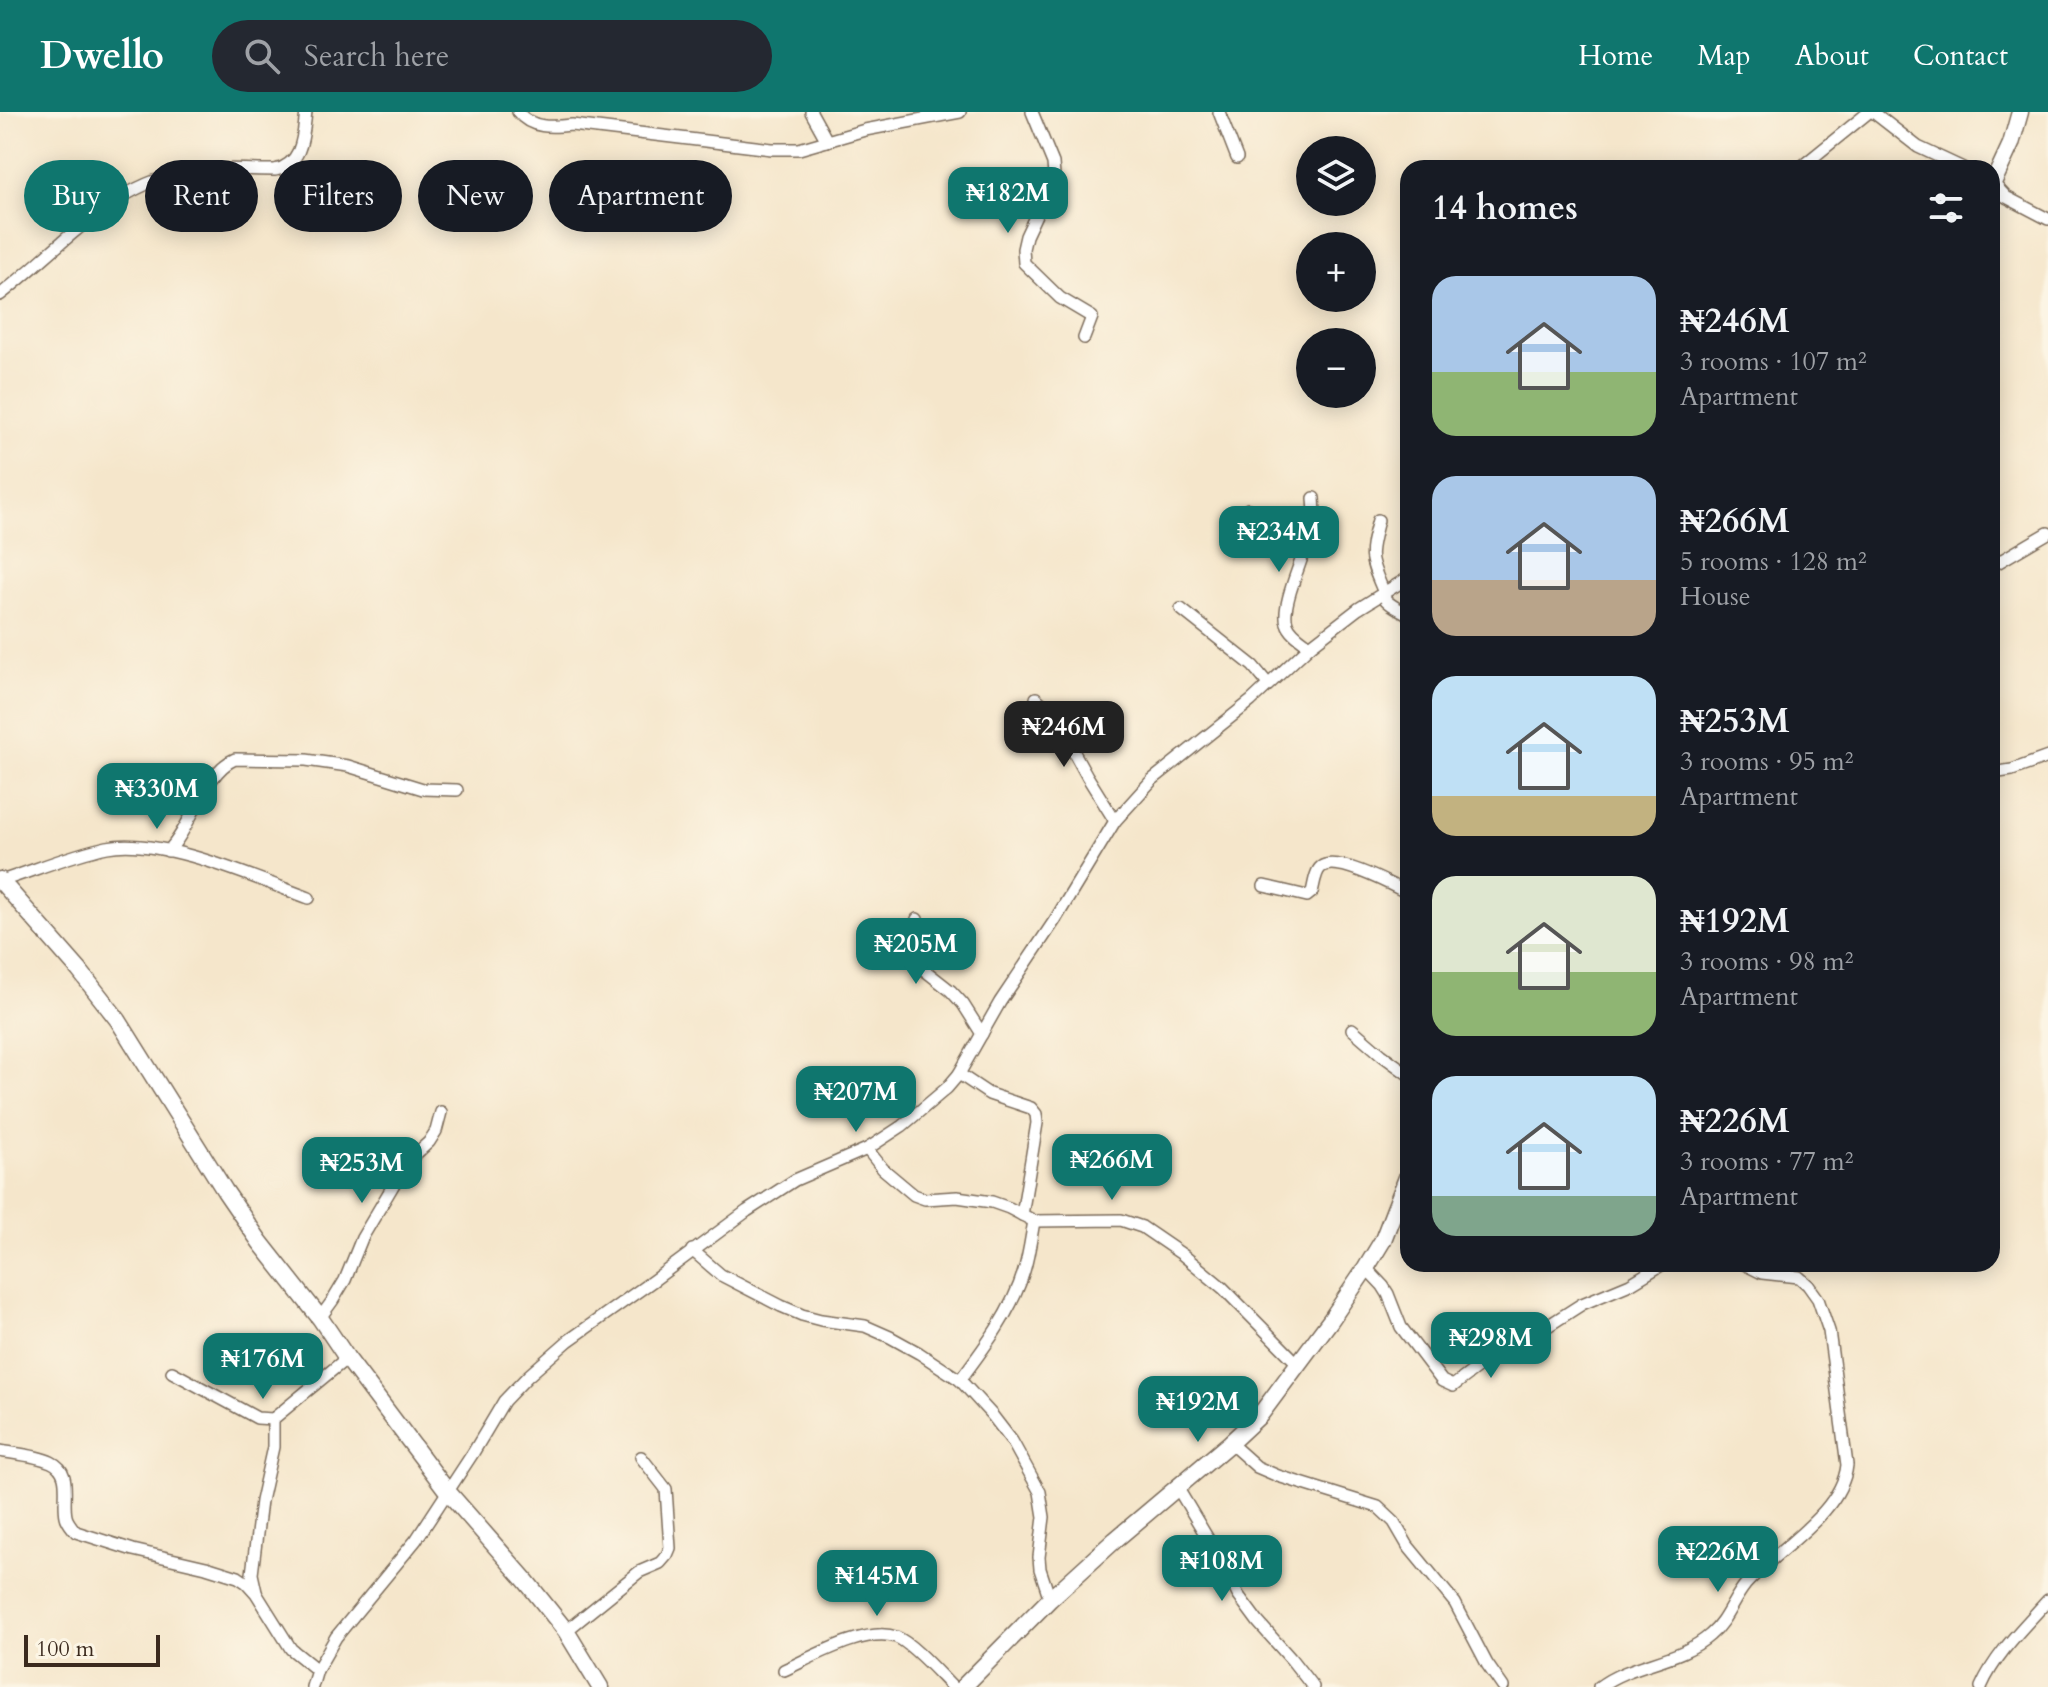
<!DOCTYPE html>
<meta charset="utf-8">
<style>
:root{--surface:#171b24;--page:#242831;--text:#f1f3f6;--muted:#9ea1a6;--accent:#0f766e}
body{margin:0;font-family:Cardo,serif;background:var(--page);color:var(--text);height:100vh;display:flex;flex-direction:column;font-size:30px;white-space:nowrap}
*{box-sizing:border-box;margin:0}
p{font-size:26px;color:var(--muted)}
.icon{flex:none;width:44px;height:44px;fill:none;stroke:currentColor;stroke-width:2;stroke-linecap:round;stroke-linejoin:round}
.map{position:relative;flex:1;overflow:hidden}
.sheet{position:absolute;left:1400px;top:48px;width:600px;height:1112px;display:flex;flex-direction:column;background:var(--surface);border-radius:24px;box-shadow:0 4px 20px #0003}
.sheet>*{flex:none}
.banner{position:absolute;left:24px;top:48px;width:760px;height:72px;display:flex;gap:16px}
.controls{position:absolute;left:1296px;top:24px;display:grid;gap:16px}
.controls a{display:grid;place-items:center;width:80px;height:80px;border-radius:50%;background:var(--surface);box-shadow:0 4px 20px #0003;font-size:40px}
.scale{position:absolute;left:24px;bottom:20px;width:136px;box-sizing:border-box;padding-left:8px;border:4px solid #3b2a1e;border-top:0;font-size:22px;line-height:28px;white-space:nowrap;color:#3b2a1e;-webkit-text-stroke:6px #fcf5e5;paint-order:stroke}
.price{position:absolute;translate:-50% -68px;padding:0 18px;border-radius:16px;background:var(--accent);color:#fff;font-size:26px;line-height:52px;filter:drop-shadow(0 2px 4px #0008)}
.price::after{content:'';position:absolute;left:50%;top:48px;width:24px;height:18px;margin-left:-12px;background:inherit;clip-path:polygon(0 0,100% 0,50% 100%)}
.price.on{background:#222;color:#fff}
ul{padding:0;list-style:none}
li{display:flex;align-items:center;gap:24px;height:200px;padding:0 32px}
li span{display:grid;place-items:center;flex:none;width:224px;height:160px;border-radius:24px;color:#555}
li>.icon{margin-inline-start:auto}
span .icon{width:96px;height:96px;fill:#fffc;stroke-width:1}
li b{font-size:34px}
h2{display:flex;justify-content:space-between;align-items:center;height:96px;padding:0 32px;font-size:34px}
.tag{padding:0 28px;border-radius:36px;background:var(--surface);box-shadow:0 4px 20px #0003;font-size:28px;line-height:72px}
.tag.on{background:var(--accent);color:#fff}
header{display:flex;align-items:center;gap:48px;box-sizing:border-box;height:112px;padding:0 40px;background:var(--accent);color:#fff}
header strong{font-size:38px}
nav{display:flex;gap:44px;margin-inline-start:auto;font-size:28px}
.search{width:560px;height:72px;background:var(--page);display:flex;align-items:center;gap:20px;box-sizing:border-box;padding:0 28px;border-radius:44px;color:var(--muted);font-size:30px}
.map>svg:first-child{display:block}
</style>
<header>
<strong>Dwello</strong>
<div class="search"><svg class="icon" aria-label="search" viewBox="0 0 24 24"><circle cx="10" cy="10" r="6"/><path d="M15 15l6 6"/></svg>Search here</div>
<nav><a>Home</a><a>Map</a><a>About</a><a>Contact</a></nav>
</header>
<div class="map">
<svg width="2048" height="1575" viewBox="0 0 2048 1575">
<rect width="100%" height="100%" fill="#fcf5e5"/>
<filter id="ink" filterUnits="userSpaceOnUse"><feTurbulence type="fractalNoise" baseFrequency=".0125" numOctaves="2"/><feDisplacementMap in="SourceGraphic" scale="16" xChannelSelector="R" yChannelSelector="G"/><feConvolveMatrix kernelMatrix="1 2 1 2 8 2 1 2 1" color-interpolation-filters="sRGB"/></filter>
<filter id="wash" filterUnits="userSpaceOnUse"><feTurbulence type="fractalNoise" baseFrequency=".006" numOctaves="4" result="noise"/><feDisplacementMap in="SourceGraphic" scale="32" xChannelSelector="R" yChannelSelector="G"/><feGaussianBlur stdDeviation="1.8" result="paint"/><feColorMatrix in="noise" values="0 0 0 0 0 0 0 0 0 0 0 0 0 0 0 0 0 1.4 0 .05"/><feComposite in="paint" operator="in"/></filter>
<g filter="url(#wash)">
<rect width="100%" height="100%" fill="#f5e6cb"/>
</g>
<g filter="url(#ink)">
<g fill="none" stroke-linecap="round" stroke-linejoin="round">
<defs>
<g id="street">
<path d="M 518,0 C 531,17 552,15 572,13 L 772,37 L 799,37 L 865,18 L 960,0"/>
<path d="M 811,0 L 827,29"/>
<path d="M 1032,0 L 1053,51 L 1054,64 L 1026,124 L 1023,137 L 1024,151 L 1060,186 L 1092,205 L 1084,226"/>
<path d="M 1219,0 L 1237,46"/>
<path d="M 1873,0 L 1918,35 L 1963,56"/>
<path d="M 1800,56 L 1869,0"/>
<path d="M 1992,70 L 2006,85 L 2048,107"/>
<path d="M 0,183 C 57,139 109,75 182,61 C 212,55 244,58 275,58 C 303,52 303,24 306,0"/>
<path d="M 1248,397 C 1248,398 1250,409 1250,410 C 1258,427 1291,418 1304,430 L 1305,436 C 1300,454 1281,495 1287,511 C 1290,521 1302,528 1310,534"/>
<path d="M 1378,408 C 1369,443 1368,444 1382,476 C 1384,480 1383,484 1386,488 C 1391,494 1401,498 1408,502"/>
<path d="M 1304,430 L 1315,401 L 1314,386"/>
<path d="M 1992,454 L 2048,421"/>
<path d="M 1181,497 L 1253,554 L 1268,572"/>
<path d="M 1036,586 L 1053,602 L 1087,664 L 1115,709"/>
<path d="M 1992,661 L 2012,658 L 2048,645"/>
<path d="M 168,739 C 192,715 204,660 235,647 L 306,648 L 348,654 L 423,677 L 457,678"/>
<path d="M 1,769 C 35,758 73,742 107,735 C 161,724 257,767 309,786"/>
<path d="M 1264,774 L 1307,784 L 1312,780 C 1314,773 1315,760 1321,755 C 1337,743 1392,773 1408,781"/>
<path d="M 917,807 L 911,831 L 923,857 L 951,879 L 963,892 L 982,922"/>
<path d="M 1352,917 L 1382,943 L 1408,962"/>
<path d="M 959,962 L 989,982 L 1031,996 L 1036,1002 L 1037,1011 L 1022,1103"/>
<path d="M 867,1037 L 883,1057 L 914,1083 L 925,1087 L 957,1085 L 992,1090 L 1009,1096 L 1034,1109 L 1121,1108 L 1142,1115 L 1183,1143 L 1223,1176 L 1299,1253"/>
<path d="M 692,1138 L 721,1163 L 781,1194 L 802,1203 L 821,1208 L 865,1214 L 890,1225 L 919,1241 L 960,1268 L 992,1303 L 1012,1329 L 1040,1380 L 1044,1405 L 1039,1445 L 1040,1457 L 1050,1487"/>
<path d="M 1366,1156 L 1383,1174 L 1388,1182 L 1401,1215 L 1442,1269 L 1453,1274 L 1511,1230 L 1543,1217 L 1582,1192 L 1630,1172 L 1663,1152"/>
<path d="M 320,1206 L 333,1188 L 345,1168 L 362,1126 L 407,1050 L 429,1030 L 436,1019 L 441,1000"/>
<path d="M 172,1260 L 257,1306 L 273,1307 L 347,1246"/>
<path d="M 960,1268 C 985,1235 1012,1199 1024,1159 C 1029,1143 1031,1126 1034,1109"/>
<path d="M 1230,1331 L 1257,1355 L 1278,1364 L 1378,1395 L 1394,1410 L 1408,1434 L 1455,1491 L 1487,1552 L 1503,1575"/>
<path d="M 0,1339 C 16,1342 36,1343 51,1350 C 73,1360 62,1385 66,1404 C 67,1410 72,1415 76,1420 L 133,1438 L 206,1455 L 238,1465 L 247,1471 L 256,1481 L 291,1537 L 317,1558"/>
<path d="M 1177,1375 L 1223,1452 L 1238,1483 L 1258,1510 L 1291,1547 L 1313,1575"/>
<path d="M 256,1480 L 252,1462 L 261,1389 L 273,1335 L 273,1307"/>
<path d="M 566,1519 L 639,1460 L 660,1451 L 667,1443 L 670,1436 L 666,1377 L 641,1345"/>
<path d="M 784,1558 C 811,1546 866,1514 896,1525 C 912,1531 939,1562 952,1575"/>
<path d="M 312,1575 L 317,1558 L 336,1525 L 416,1428 L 473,1341 L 504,1289 L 528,1264 L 568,1229 L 654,1168 L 747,1099 L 795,1068 L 867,1037 L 902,1014 L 947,976 L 959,962 L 1000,890 L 1055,808 L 1115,709 L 1152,668 L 1251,589 L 1310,534 L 1358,497 L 1408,466"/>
<path d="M 1599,1575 C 1632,1550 1678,1551 1710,1523 C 1726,1510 1732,1489 1745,1473 C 1775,1438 1842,1402 1847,1353 L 1829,1219 L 1818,1187 L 1808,1173 L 1799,1165 L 1762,1161 L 1744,1152"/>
<path d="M 1981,1575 C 1996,1541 2024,1515 2048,1488"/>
</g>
<g id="secondary">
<path d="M 1992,73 L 2011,32 L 2020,0"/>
<path d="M 0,768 L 79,858 L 118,908 L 225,1079 L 260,1130 L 320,1206 L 347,1246 L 448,1380 L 526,1469 L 566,1519 L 600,1575"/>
<path d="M 963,1575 L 1050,1487 L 1115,1428 L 1230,1331 L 1260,1303 L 1330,1209 L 1366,1156 L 1383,1128 L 1408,1063"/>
</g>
</defs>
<use href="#street" stroke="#7c6c5b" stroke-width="14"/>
<use href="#secondary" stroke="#7c6c5b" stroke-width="19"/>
<use href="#street" stroke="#fff" stroke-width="11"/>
<use href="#secondary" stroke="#fff" stroke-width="16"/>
</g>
</g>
</svg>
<div class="controls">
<a><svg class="icon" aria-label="layers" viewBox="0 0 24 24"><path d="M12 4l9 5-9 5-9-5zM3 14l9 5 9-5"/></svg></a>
<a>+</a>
<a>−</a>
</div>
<div class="scale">100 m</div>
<b class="price" style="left:1008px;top:123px">₦182M</b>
<b class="price" style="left:1279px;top:462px">₦234M</b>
<b class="price on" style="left:1064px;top:657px">₦246M</b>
<b class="price" style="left:157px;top:719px">₦330M</b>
<b class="price" style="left:916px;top:874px">₦205M</b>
<b class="price" style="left:856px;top:1022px">₦207M</b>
<b class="price" style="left:1112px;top:1090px">₦266M</b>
<b class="price" style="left:362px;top:1093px">₦253M</b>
<b class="price" style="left:1491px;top:1268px">₦298M</b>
<b class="price" style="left:263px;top:1289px">₦176M</b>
<b class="price" style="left:1198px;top:1332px">₦192M</b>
<b class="price" style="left:1718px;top:1482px">₦226M</b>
<b class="price" style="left:1222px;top:1491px">₦108M</b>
<b class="price" style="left:877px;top:1506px">₦145M</b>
<div class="banner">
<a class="tag on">Buy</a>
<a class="tag">Rent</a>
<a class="tag">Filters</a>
<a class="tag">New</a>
<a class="tag">Apartment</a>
</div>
<section class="sheet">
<h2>14 homes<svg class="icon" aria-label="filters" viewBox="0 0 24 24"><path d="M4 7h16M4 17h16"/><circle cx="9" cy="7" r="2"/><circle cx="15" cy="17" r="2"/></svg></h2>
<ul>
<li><span style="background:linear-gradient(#a9c7e8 60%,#8fb573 0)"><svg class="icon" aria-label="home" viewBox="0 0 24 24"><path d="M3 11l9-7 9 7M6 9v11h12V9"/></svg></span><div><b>₦246M</b><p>3 rooms · 107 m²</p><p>Apartment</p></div></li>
<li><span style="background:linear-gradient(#a9c7e8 65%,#b9a48a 0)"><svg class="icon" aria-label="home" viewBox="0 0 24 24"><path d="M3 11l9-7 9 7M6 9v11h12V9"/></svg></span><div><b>₦266M</b><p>5 rooms · 128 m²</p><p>House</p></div></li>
<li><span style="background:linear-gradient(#bfe0f5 75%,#c2b280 0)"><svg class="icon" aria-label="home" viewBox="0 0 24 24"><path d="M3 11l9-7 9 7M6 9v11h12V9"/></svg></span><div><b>₦253M</b><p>3 rooms · 95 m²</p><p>Apartment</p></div></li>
<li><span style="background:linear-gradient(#dfe7d0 60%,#8fb573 0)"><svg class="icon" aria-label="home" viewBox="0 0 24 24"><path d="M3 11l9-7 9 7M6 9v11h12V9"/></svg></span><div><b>₦192M</b><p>3 rooms · 98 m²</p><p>Apartment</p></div></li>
<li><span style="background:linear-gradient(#bfe0f5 75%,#7fa58c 0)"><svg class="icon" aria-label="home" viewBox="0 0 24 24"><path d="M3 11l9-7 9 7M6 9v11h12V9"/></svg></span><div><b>₦226M</b><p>3 rooms · 77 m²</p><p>Apartment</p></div></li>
</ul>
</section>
</div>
